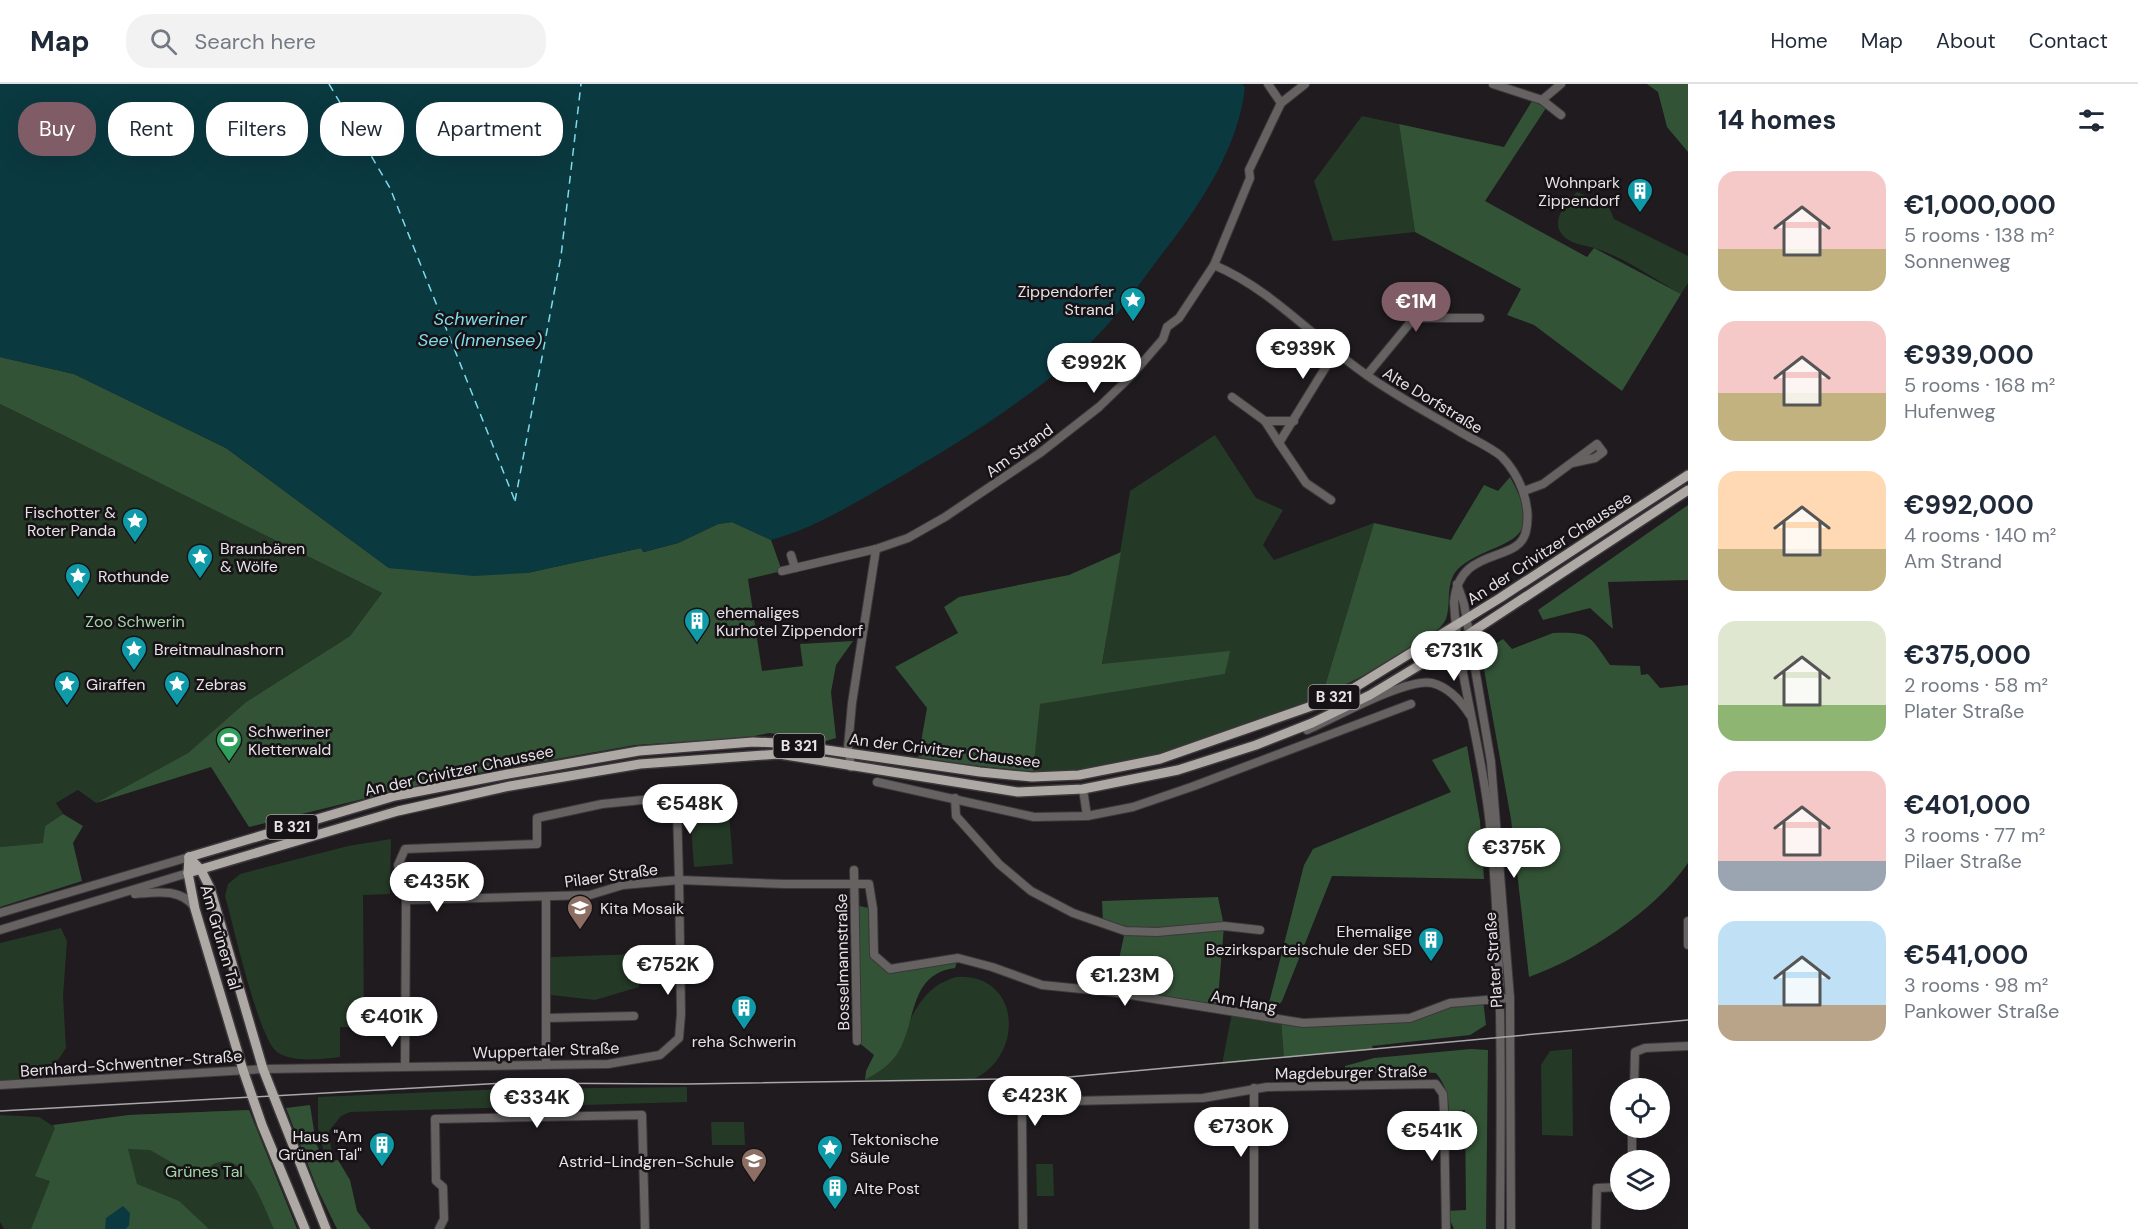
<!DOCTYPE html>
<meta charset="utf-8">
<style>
:root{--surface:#fff;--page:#f2f2f3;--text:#1f2937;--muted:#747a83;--line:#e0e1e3;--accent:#7f5c66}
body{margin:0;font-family:"DM Sans",sans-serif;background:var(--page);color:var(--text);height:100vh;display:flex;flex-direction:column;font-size:22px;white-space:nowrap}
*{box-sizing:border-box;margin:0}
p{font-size:20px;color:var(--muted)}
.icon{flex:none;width:33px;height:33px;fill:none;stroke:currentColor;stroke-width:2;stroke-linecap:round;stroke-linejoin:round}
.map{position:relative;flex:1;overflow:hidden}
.details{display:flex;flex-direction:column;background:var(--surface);width:450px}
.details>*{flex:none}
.hud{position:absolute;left:18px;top:18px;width:570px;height:54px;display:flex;gap:12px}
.controls{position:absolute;left:1610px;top:994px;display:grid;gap:12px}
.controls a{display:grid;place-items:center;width:60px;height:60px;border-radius:50%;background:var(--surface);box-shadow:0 6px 24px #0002;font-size:30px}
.price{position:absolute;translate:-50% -51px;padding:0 14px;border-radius:21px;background:#fff;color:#222;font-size:20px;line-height:39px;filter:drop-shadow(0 2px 3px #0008)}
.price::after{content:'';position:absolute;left:50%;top:36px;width:18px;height:14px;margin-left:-9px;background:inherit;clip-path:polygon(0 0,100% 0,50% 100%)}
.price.selected{background:var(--accent);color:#fff}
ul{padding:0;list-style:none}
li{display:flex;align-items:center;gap:18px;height:150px;padding:0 30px}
li span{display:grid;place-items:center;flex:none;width:168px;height:120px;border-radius:18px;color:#555}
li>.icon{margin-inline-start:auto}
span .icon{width:72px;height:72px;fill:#fffc;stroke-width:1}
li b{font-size:26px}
h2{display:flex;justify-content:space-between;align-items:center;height:72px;padding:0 30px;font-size:26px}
.chip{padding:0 21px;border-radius:24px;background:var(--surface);box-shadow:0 6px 24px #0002;font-size:21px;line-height:54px}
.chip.selected{background:var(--accent);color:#fff}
header{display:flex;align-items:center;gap:36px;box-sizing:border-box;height:84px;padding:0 30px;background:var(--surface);border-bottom:2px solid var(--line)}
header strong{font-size:28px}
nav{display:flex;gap:33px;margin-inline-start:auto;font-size:21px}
.search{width:420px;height:54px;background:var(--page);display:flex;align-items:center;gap:15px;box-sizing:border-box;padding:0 21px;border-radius:24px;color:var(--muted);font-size:22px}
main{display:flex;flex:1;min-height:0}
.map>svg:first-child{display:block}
</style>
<header>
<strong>Map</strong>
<div class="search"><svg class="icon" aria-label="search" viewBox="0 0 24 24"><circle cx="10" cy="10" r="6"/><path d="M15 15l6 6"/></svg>Search here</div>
<nav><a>Home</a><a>Map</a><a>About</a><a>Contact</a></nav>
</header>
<main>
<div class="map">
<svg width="1688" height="1145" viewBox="0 0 1688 1145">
<rect width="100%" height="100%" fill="#1f1b1f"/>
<g fill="#243926">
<path d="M 1362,32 L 1399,40 L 1415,148 L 1333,157 L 1314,97 Z"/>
<path d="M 1577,108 L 1608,121 L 1614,135 L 1688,172 L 1688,199 L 1681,210 C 1654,195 1624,173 1594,164 C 1582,160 1570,161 1561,149 C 1551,134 1568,118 1577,108 Z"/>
<path d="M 0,320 L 382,509 L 350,552 L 246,618 L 188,669 L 96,719 L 78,706 L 56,719 L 63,730 L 45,742 L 44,759 L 0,763 Z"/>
<path d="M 1215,351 L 1256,414 L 1283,426 L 1263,461 L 1274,476 L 1374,439 L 1322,612 C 1230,649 1134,687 1033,688 L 1039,620 L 1225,590 L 1229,568 L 1102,581 L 1130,407 Z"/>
<path d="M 728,717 L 733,780 L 694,783 L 690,727 L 711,725 L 711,718 Z"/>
<path d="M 391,755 L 390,810 L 363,811 L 364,943 L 340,943 L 340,973 C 322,975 292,979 277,968 C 259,956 233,840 225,812 L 228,800 L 240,790 L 348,762 Z"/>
<path d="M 61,844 L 67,857 L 63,912 L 66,964 L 58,976 L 57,997 L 0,1001 L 0,859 Z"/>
<path d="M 638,870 L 639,903 L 595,916 L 551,911 L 551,873 Z"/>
<path d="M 956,893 C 1022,889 1025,973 972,996 L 865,996 C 880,987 892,975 902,959 C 905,954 905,947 908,941 C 918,918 931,900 956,893 Z"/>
<path d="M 1232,929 L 1281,937 L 1284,974 L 1222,980 Z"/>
<path d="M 1572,965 L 1573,1052 L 1542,1051 L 1541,981 L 1550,967 Z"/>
<path d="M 687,1003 L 687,1018 L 350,1028 L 341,1032 L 329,1047 L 332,1071 L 328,1074 L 325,1073 L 318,1044 L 318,1013 L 505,1005 Z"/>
<path d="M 249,1026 L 297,1145 L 4,1145 L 0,1138 L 0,1031 L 39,1033 L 53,1042 L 129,1031 Z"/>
<path d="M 711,1038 L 744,1038 L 745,1061 L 712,1061 Z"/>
<path d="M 1036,1080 L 1053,1080 L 1054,1112 L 1037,1112 Z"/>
</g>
<g fill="#335336">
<path d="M 1647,0 L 1688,0 L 1688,68 L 1667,43 L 1658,8 Z"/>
<path d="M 1532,17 L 1540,18 L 1546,24 L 1485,117 L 1587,173 L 1594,164 L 1681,210 L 1622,307 L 1534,241 L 1507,231 L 1521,205 L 1415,148 L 1399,40 L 1504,63 Z"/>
<path d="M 0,273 L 74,290 L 226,364 L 389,484 L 527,489 L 641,464 L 644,468 L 678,459 L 718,440 L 732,438 L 771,456 L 782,487 L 748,495 L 762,587 L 803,582 L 800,560 L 853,557 L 836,581 L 831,608 L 836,654 L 826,657 L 769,649 L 745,654 L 635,661 L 444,695 L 249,743 L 211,683 L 96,719 L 188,669 L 246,618 L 350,552 L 382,509 L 0,320 Z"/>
<path d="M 1510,393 C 1550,465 1498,453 1460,483 C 1444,497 1452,518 1446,535 C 1436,558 1347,600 1322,612 L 1374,439 L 1451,456 L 1484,401 L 1498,407 Z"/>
<path d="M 1688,421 L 1688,496 L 1608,498 L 1613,545 L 1590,524 L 1543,536 L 1538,526 Z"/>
<path d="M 1121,468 L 1102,580 L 1230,567 L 1225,590 L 1040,620 L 1033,688 L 918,675 L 927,624 L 895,583 L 958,549 L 944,523 L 959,513 L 1069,491 Z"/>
<path d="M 1553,549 C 1591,548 1589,551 1610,581 L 1640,582 L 1641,591 L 1648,590 L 1660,604 L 1688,601 L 1688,779 C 1655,827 1583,874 1529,893 L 1511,735 L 1481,569 L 1503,555 L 1512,565 Z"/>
<path d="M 1467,662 L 1480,737 L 1484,795 L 1332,792 L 1282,917 L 1265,935 L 1304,781 L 1313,765 L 1451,708 L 1432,676 Z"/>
<path d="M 63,730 L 83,742 L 73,759 L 82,797 L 0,823 L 0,763 L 43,759 L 45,742 Z"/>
<path d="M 1218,813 L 1224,842 L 1217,926 L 1112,908 L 1125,847 L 1103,840 L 1102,817 Z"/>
<path d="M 855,821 L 873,825 L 874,871 L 890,885 L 958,874 L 955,884 C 908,890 917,939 897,970 C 889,982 877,989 865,996 L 866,987 L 874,971 L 857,957 Z"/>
<path d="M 1483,916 L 1486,941 L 1470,951 L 1372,962 L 1373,965 L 1284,974 L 1281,937 L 1410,934 L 1450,919 Z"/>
<path d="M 1471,965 L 1488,966 L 1486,1145 L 1454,1145 L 1446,1127 L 1466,1126 L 1465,1026 L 1449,1028 C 1448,1012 1446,1001 1436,989 L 1402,987 L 1345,991 L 1345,982 L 1374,974 Z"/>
<path d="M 310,1021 L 316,1059 L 324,1078 L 338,1076 L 350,1096 L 357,1127 L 371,1145 L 337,1145 L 317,1104 L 286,1024 Z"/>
<path d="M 249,1026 L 297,1145 L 274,1145 C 264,1125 245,1061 212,1081 C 207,1084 203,1090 199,1094 L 150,1066 L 128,1065 L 137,1100 L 179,1117 L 209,1145 L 31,1145 L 50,1097 L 35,1092 L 55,1044 L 53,1041 L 129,1031 Z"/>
</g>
<g fill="#0b3940">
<path d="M 0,0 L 1242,0 L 1245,3 C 1239,61 1203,116 1169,161 C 1145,191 1126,222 1099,250 C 1045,306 960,358 893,397 C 853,420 815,444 771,456 L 732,438 L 718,440 L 678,459 L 643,468 L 641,464 L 527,489 L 474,492 L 389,484 L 226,364 L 74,290 L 0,273 Z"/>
<path d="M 123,1122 L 130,1129 L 129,1141 L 126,1145 L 105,1145 L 106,1134 Z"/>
</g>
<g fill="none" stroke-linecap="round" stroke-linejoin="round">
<g stroke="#7fdcec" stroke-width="1.5" stroke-dasharray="8 6" stroke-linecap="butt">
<path d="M 329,0 L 390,104 L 515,417"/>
<path d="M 515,417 L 561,172 L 581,0"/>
</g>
<defs>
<g id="minor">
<path d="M 1493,0 L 1542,16 L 1561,31"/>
<path d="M 1542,16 L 1561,0"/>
<path d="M 1281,19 L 1305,0"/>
<path d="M 1214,181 C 1273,206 1315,256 1368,292 C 1398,313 1430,330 1462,349 C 1474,356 1490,363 1501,372 C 1519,390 1532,420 1526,447 C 1519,481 1459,460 1454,518 C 1458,592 1483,667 1490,742 C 1503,876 1501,1010 1500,1145"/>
<path d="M 1367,291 L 1414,234 L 1480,234"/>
<path d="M 1232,313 L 1265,337 L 1294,337"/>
<path d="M 1265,337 L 1279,359"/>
<path d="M 1524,407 L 1543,400 L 1597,360 L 1603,368 L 1595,374 L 1572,379"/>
<path d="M 1331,416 L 1306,399 L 1279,359 L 1335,268"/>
<path d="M 791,471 L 795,484"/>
<path d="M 782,487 L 876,465 L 908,454 L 945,433 L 1040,369 L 1099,323 L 1130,293 L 1163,255 L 1167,243 L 1179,234 L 1214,181 L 1250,94 L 1249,86 L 1281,19 L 1268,0"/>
<path d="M 1457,500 L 1464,520 L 1491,678 L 1510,914 L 1511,1145"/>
<path d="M 1307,646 C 1333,635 1407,593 1432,599 C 1448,603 1461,617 1470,631"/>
<path d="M 851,683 L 848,663 L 852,619 L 876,465"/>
<path d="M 877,698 L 1034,733 L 1087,732 L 1133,723 L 1194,702 L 1411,620"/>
<path d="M 1083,705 L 1087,732"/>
<path d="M 955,714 L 956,732 L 999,780 L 1031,807 L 1073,829 L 1125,847 L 1157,848 L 1224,842 L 1260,846"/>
<path d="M 652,715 L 671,717 L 677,724 L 679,796 L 623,801 L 590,811 L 406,816 L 398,781 L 405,765 L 537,760 L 537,734 L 602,720 Z"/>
<path d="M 854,786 L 857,957"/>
<path d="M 135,810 C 156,808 182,804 195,824"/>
<path d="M 546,813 L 546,980"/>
<path d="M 0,829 L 189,773"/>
<path d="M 1688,837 L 1688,861"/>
<path d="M 0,846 L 188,789"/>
<path d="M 546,934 L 634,932"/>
<path d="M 405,983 L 406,816"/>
<path d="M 0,1001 L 263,985 L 608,980 L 660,971 L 679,954 L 681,930 L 679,796 L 785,800 L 869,800 L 873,825 L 874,871 L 890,885 L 958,874 L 992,883 L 1042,901 L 1112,908 L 1303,939 L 1410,934 L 1450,919 L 1510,914"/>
<path d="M 1634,1005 L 1635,968 L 1645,964 L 1688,962"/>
<path d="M 1632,1077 L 1632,1044"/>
<path d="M 439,1145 L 444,1135 L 443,1103 L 436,1097 L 435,1035 L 642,1031 L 645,1145"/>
<path d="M 1023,1145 L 1022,1029 L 1028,1018 L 1203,1014 L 1267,1003 L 1436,1000 L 1443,1010 L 1444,1028 L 1446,1145"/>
<path d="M 1254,1145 L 1254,1004"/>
<path d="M 1596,1145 L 1597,1104 L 1620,1103"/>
</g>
<g id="major">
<path d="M 189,773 L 395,712 L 508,690 L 639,667 L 753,658 L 778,659 L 980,688 L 1032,693 L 1079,691 L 1160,675 L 1326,617 L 1354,604 L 1500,514 L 1688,391"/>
<path d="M 189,773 L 201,786 L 210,804 L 263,985 L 326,1145"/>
<path d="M 189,773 L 188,789 L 195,825 L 243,986 L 262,1041 L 305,1145"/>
<path d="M 188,789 L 398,727 L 510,702 L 640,680 L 779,670 L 1018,708 L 1083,705 L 1178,686 L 1256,661 L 1312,639 L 1370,611 L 1443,567 L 1688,406"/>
</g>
</defs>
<use href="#minor" stroke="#3b373b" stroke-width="10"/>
<use href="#major" stroke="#3b373b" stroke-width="12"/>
<use href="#minor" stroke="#656261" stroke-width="8"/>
<use href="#major" stroke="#afa9a6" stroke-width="9"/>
<path stroke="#aaa7aa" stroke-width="1.5" d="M 0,1027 L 505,999 L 687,1000 L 1058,994 L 1688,936"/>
</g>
<defs>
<symbol id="building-pin" viewBox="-11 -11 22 30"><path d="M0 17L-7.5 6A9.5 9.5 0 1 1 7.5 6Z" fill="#0f9aa8" stroke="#161216"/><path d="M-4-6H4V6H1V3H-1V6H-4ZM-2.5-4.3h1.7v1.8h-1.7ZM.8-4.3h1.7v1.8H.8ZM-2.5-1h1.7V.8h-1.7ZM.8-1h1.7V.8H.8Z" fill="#fff"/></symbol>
<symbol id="sight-pin" viewBox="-11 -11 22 30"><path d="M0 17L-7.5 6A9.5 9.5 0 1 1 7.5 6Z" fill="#0f9aa8" stroke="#161216"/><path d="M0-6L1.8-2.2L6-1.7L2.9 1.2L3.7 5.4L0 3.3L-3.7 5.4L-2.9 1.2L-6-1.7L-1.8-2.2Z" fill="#fff"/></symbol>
<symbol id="stadium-pin" viewBox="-11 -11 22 30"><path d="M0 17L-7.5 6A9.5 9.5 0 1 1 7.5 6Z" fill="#2e9e5b" stroke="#161216"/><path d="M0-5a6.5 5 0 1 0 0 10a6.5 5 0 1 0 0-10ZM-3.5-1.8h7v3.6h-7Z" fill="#fff"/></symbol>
<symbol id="school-pin" viewBox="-11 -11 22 30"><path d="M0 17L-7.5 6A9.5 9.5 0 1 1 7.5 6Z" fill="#8d6e63" stroke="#161216"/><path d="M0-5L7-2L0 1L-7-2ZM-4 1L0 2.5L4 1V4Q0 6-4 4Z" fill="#fff"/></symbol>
</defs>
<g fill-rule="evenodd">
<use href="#building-pin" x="1625" y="92" width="30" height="40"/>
<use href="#sight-pin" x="1118" y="201" width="30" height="40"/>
<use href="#sight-pin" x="120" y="422" width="30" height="40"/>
<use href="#sight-pin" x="185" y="458" width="30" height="40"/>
<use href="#sight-pin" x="63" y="477" width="30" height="40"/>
<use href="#building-pin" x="682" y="522" width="30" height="40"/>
<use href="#sight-pin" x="119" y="550" width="30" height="40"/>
<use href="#sight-pin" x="52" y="585" width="30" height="40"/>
<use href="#sight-pin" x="162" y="585" width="30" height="40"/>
<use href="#stadium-pin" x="214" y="641" width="30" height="40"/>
<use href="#school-pin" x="565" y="809" width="30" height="40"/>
<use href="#building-pin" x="1416" y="841" width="30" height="40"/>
<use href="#building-pin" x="729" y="909" width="30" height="40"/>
<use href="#building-pin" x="367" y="1046" width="30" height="40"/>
<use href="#sight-pin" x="815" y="1049" width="30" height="40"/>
<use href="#school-pin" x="739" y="1062" width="30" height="40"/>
<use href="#building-pin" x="820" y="1089" width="30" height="40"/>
</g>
<g text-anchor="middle" stroke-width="5" stroke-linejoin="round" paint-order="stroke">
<g fill="#161216" stroke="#a8a4a8" stroke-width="1.5">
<rect x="1308.5" y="601" width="51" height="24" rx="4.5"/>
<rect x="773.5" y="650" width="51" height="24" rx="4.5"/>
<rect x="266.5" y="731" width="51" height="24" rx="4.5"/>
</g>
<g font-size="15" font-weight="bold" fill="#e6e3e6">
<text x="1334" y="618">B 321</text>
<text x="799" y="667">B 321</text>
<text x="292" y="748">B 321</text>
</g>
<g font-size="16" fill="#e6e3e6" stroke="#161216" text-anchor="start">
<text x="1620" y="104" text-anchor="end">Wohnpark<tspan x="1620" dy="18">Zippendorf</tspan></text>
<text x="1114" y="213" text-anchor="end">Zippendorfer<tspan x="1114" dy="18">Strand</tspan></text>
<text x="116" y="434" text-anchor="end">Fischotter &amp;<tspan x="116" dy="18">Roter Panda</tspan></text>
<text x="220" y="470">Braunbären<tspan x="220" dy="18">&amp; Wölfe</tspan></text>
<text x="98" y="498">Rothunde</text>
<text x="716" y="534">ehemaliges<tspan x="716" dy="18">Kurhotel Zippendorf</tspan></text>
<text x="154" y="571">Breitmaulnashorn</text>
<text x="86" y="606">Giraffen</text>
<text x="196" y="606">Zebras</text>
<text x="248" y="653">Schweriner<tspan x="248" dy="18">Kletterwald</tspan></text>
<text x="600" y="830">Kita Mosaik</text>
<text x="1412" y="853" text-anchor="end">Ehemalige<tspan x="1412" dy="18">Bezirksparteischule der SED</tspan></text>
<text x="744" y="963" text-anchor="middle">reha Schwerin</text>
<text x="362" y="1058" text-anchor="end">Haus "Am<tspan x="362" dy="18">Grünen Tal"</tspan></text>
<text x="850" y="1061">Tektonische<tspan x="850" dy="18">Säule</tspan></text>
<text x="734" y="1083" text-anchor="end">Astrid-Lindgren-Schule</text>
<text x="854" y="1110">Alte Post</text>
</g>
<g font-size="16" fill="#e6e3e6" stroke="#161216">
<text transform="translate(1433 316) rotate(31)" y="6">Alte Dorfstraße</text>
<text transform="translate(1019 366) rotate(-36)" y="6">Am Strand</text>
<text transform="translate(1549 464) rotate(-33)" y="6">An der Crivitzer Chaussee</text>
<text transform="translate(945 666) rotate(7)" y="6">An der Crivitzer Chaussee</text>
<text transform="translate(459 686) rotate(-12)" y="6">An der Crivitzer Chaussee</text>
<text transform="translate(611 791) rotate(-8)" y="6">Pilaer Straße</text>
<text transform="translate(221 853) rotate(74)" y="6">Am Grünen Tal</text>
<text transform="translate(1493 876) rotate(-94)" y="6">Plater Straße</text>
<text transform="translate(842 878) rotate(-91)" y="6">Bosselmannstraße</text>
<text transform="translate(1244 917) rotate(10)" y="6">Am Hang</text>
<text transform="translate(546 966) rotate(-2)" y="6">Wuppertaler Straße</text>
<text transform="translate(131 979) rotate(-4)" y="6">Bernhard-Schwentner-Straße</text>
<text transform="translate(1351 988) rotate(-1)" y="6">Magdeburger Straße</text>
</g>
<g font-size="16" fill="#a1d9a6" stroke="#161216">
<text x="135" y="543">Zoo Schwerin</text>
<text x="204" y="1093">Grünes Tal</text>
</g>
<g font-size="18" font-style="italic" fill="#7fdcec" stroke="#161216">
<text x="480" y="241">Schweriner<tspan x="480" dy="21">See (Innensee)</tspan></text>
</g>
</g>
</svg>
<div class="controls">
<a><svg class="icon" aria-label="locate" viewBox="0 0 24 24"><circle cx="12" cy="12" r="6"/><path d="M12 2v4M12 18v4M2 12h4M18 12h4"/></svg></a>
<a><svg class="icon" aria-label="layers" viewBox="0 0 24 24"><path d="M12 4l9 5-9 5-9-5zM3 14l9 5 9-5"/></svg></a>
</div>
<b class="price selected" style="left:1416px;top:249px">€1M</b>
<b class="price" style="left:1303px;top:296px">€939K</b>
<b class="price" style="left:1094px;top:310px">€992K</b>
<b class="price" style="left:1454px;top:598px">€731K</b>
<b class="price" style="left:690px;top:751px">€548K</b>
<b class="price" style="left:1514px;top:795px">€375K</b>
<b class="price" style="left:437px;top:829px">€435K</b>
<b class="price" style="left:668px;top:912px">€752K</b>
<b class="price" style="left:1125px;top:923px">€1.23M</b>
<b class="price" style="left:392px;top:964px">€401K</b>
<b class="price" style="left:1035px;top:1043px">€423K</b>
<b class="price" style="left:537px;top:1045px">€334K</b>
<b class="price" style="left:1241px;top:1074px">€730K</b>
<b class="price" style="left:1432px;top:1078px">€541K</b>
<div class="hud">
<a class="chip selected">Buy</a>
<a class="chip">Rent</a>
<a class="chip">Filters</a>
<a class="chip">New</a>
<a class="chip">Apartment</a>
</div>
</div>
<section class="details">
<h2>14 homes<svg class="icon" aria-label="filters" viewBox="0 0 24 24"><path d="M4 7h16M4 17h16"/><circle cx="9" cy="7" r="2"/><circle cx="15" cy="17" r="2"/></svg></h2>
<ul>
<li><span style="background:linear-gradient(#f6c9c9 65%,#c2b280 0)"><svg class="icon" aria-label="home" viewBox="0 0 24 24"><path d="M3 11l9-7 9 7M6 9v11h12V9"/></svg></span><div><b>€1,000,000</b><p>5 rooms · 138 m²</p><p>Sonnenweg</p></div></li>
<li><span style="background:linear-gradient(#f6c9c9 60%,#c2b280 0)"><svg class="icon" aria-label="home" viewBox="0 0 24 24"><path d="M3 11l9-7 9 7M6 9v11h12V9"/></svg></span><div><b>€939,000</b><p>5 rooms · 168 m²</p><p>Hufenweg</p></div></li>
<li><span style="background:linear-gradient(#ffd9b3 65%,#c2b280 0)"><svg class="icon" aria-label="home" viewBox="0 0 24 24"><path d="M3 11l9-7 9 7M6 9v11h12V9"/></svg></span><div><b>€992,000</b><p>4 rooms · 140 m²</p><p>Am Strand</p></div></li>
<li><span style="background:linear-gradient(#dfe7d0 70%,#8fb573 0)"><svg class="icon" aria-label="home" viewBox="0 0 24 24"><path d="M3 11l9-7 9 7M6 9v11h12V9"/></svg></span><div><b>€375,000</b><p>2 rooms · 58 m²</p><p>Plater Straße</p></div></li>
<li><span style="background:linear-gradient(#f6c9c9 75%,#9aa5b1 0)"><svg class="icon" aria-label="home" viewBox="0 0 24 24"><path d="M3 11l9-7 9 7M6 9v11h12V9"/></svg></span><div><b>€401,000</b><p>3 rooms · 77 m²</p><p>Pilaer Straße</p></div></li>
<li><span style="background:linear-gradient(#bfe0f5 70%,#b9a48a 0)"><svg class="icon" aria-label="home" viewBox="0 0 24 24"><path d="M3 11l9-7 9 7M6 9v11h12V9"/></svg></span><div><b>€541,000</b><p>3 rooms · 98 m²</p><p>Pankower Straße</p></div></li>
</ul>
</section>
</main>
